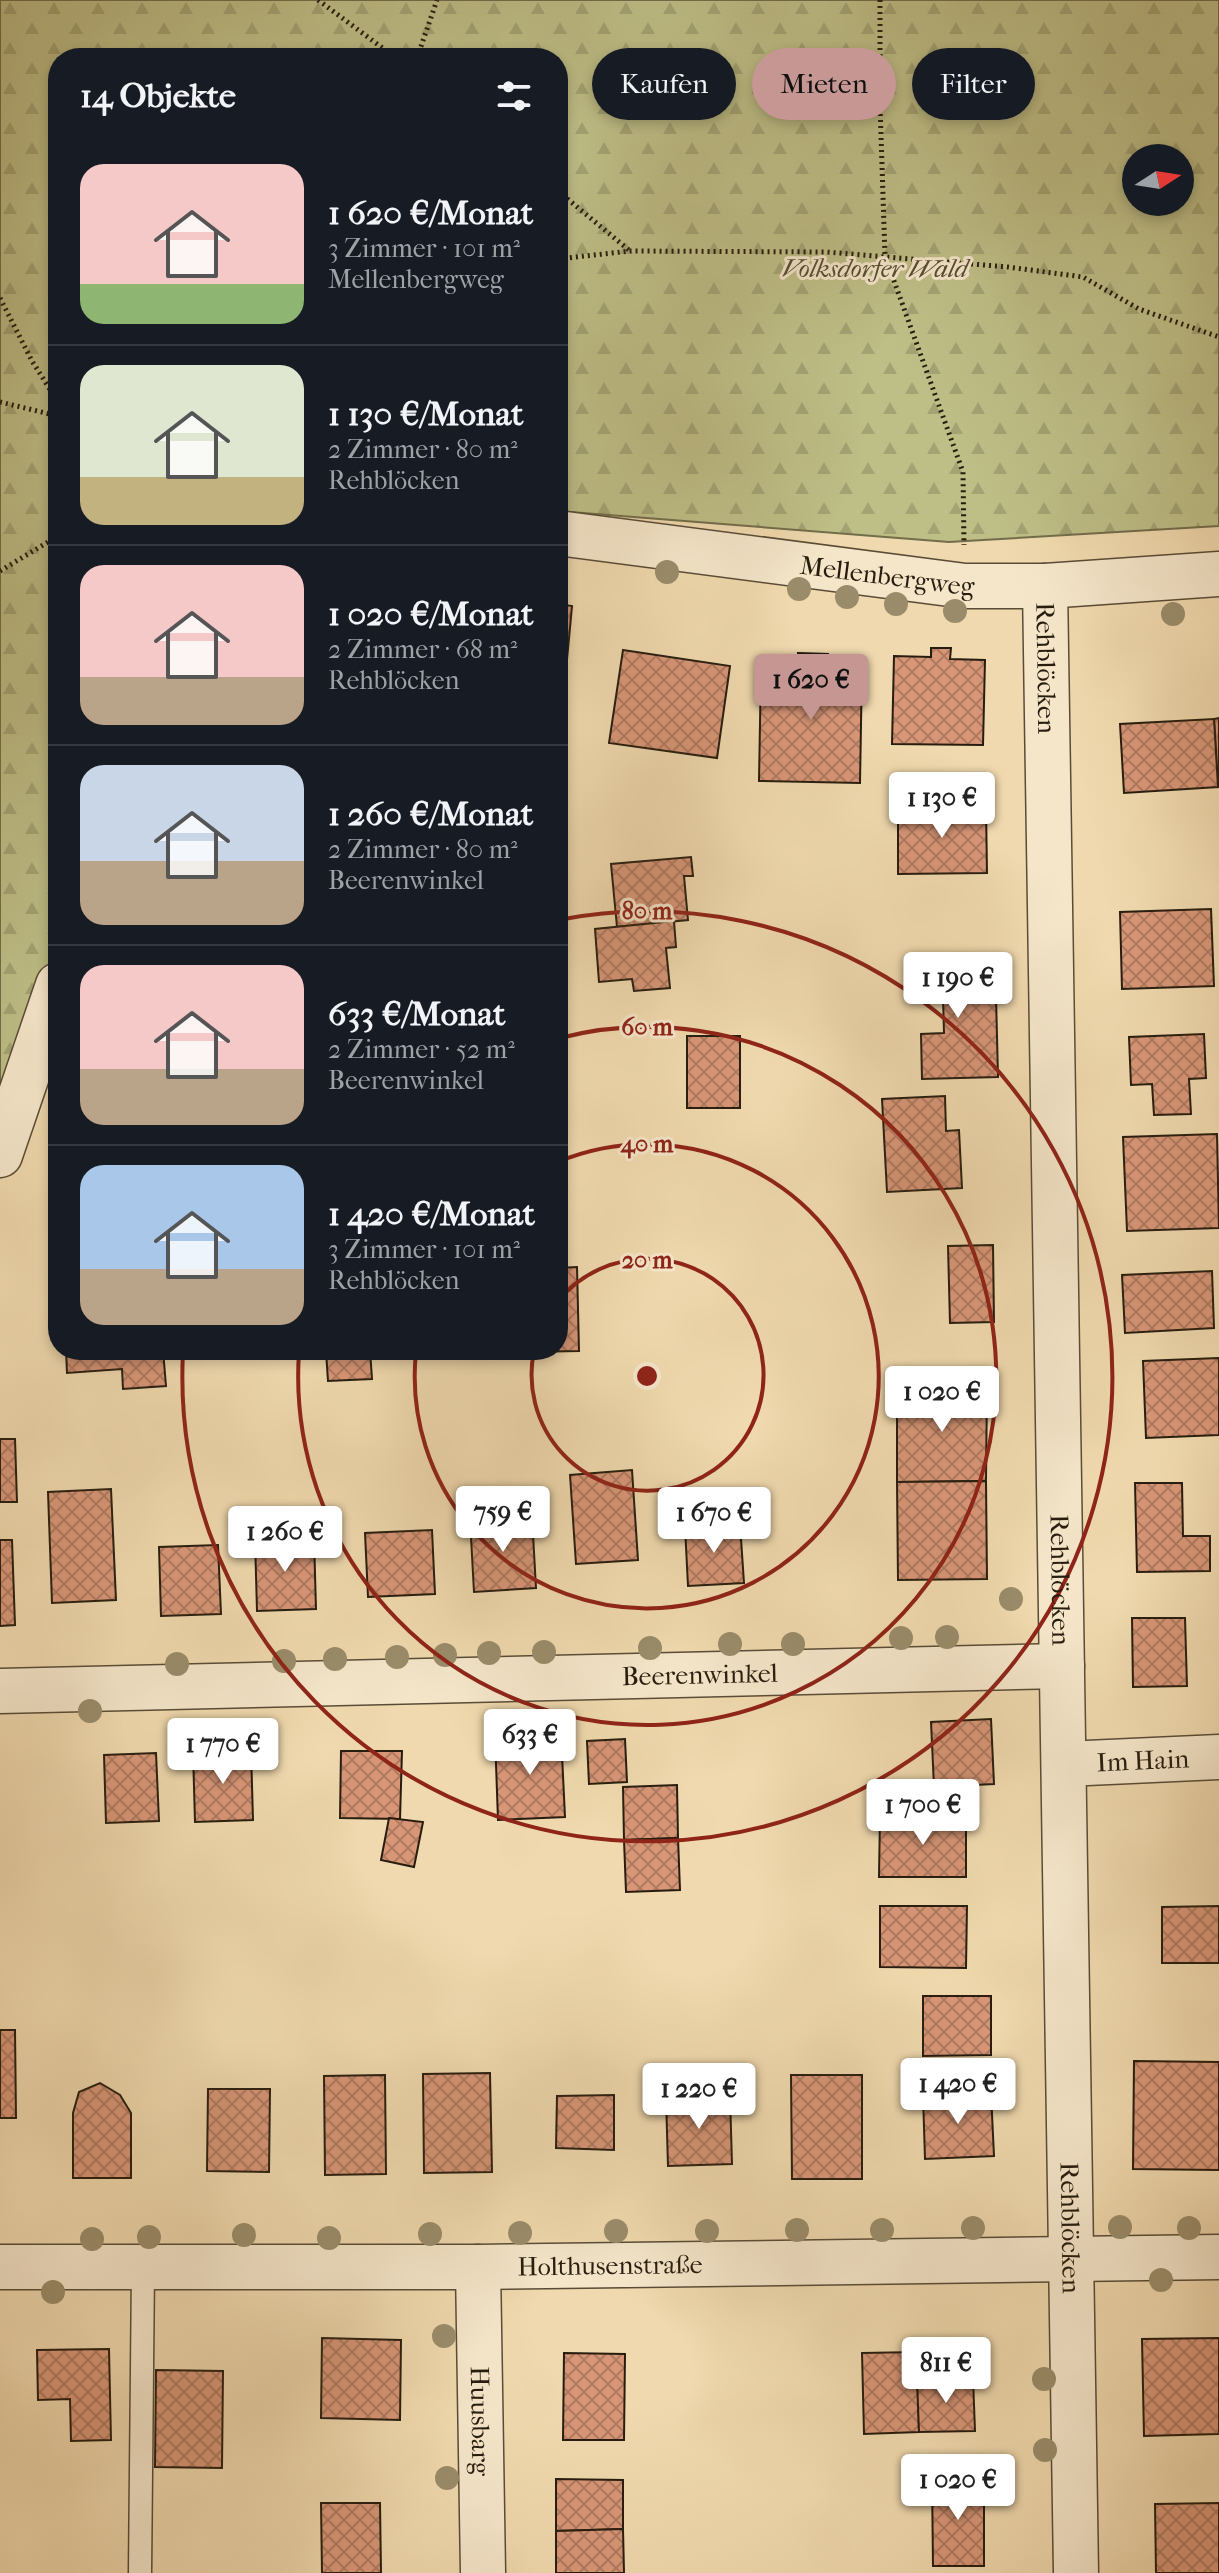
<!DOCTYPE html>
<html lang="de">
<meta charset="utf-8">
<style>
:root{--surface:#171b24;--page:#242831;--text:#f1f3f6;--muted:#9ea1a6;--line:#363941;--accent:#c59692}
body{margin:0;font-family:"IM FELL French Canon",serif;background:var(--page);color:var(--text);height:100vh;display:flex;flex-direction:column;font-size:30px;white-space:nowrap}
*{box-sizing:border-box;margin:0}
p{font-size:26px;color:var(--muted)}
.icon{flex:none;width:44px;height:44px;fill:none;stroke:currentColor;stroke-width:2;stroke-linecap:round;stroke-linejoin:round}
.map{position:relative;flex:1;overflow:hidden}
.side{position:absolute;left:48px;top:48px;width:520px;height:1312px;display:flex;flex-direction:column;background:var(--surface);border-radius:32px;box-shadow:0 4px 12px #0003}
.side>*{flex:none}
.guide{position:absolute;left:592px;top:48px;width:506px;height:72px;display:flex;gap:16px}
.needle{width:52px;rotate:78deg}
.controls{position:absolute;left:1122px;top:144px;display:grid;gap:16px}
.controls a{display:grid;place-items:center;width:72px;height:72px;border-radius:50%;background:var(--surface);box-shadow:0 4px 12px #0003;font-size:40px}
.price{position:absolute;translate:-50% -68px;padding:0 18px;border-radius:8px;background:#fff;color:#222;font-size:26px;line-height:52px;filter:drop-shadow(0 2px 4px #0008)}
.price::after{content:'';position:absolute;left:50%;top:48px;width:24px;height:18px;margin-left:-12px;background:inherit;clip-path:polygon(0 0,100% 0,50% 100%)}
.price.active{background:var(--accent);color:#111}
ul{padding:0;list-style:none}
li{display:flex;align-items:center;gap:24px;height:200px;padding:0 32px}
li+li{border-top:2px solid var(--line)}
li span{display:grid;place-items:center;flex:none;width:224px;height:160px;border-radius:24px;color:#555}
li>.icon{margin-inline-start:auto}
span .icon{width:96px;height:96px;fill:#fffc;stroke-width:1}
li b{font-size:34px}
h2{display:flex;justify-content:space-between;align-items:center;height:96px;padding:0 32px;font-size:34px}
.pill{padding:0 28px;border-radius:36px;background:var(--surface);box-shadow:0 4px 12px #0003;font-size:28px;line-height:72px}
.pill.active{background:var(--accent);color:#111}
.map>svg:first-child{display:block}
</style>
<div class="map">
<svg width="1219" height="2573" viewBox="0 0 1219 2573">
<defs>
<pattern id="forest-firs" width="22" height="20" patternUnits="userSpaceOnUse" patternTransform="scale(2)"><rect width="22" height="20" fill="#bebe87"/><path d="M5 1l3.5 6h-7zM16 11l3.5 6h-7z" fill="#a3a373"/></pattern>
<pattern id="building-cross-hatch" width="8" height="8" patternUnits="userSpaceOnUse" patternTransform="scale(2)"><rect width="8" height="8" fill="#d89677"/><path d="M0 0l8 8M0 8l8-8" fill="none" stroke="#af7a60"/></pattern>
</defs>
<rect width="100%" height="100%" fill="#f0d9ae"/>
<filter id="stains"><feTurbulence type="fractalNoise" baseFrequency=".0025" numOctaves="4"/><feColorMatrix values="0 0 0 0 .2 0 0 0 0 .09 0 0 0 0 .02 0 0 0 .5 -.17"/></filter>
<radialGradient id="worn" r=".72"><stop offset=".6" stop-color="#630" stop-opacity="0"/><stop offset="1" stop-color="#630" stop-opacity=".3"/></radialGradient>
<path fill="url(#forest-firs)" stroke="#726e4b" stroke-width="2" fill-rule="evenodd" d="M 0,0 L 1219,0 L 1219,526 L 949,542 L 558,511 L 558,58 L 58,58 L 58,942 L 0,1105 ZM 1136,158 L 1180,158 L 1180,202 L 1136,202 Z"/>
<g fill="url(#building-cross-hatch)" stroke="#271d0f" stroke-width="2">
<path d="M 558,604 L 572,606 L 558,756 Z"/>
<path d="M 931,648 L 951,648 L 950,659 L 985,660 L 983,745 L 892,744 L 894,656 L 931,657 Z"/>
<path d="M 623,650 L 730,666 L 717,758 L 609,743 Z"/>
<path d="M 798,653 L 828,654 L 828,665 L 862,666 L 860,783 L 759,781 L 761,666 L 799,667 Z"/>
<path d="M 1219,718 L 1219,787 L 1218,787 L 1214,719 Z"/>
<path d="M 1214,719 L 1218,787 L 1124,793 L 1120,724 Z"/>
<path d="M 898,807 L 986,807 L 987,873 L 898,874 Z"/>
<path d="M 691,857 L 693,876 L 684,876 L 688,920 L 617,927 L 611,864 Z"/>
<path d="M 1211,909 L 1214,986 L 1122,989 L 1120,912 Z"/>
<path d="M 674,921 L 676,947 L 666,948 L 670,988 L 634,991 L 632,979 L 599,982 L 595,929 Z"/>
<path d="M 979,955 L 980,996 L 996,996 L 998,1077 L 922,1079 L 921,1034 L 944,1033 L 943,997 L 917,998 L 915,957 Z"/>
<path d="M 1204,1034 L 1206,1078 L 1189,1079 L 1191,1114 L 1154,1115 L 1152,1084 L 1131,1085 L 1129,1037 Z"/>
<rect x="687" y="1036" width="53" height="72"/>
<path d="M 945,1096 L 946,1131 L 959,1130 L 962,1188 L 887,1192 L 882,1099 Z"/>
<path d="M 1217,1134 L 1219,1228 L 1127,1231 L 1123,1137 Z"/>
<path d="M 993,1245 L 994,1322 L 950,1323 L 948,1246 Z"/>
<path d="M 577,1267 L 579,1351 L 526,1352 L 526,1350 L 558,1350 L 558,1268 Z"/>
<path d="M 1212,1271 L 1214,1328 L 1125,1333 L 1122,1275 Z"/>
<path d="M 66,1350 L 163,1350 L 166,1386 L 123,1389 L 122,1369 L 67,1373 Z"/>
<path d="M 370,1350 L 372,1379 L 328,1381 L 326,1351 Z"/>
<path d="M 1219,1358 L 1219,1435 L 1146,1438 L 1143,1361 Z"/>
<path d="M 987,1386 L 986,1481 L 897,1482 L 897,1387 Z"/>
<path d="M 0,1439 L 15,1439 L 17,1502 L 0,1502 Z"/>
<path d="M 632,1470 L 638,1560 L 576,1564 L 570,1475 Z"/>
<path d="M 986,1481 L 987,1579 L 898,1580 L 897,1482 Z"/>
<path d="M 1135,1483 L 1182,1483 L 1183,1536 L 1210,1536 L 1210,1571 L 1137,1572 Z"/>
<path d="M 111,1489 L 116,1600 L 52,1603 L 48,1492 Z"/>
<path d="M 532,1516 L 536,1588 L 474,1592 L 470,1519 Z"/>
<path d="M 740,1524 L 744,1583 L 688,1586 L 685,1527 Z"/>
<path d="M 432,1530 L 435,1594 L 368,1597 L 365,1533 Z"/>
<path d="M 314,1538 L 316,1609 L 257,1611 L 255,1539 Z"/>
<path d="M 0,1540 L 12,1540 L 15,1625 L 0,1626 Z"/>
<path d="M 218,1545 L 221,1614 L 161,1616 L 159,1547 Z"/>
<path d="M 1132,1618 L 1185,1618 L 1187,1686 L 1133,1687 Z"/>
<path d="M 991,1719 L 994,1784 L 934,1787 L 931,1722 Z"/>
<path d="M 561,1734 L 565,1817 L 498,1820 L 495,1736 Z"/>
<path d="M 625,1739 L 627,1782 L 589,1784 L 587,1741 Z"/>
<path d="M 251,1750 L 253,1820 L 195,1822 L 193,1752 Z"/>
<path d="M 341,1751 L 402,1751 L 400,1819 L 340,1818 Z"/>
<path d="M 156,1753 L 159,1821 L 106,1823 L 104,1755 Z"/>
<path d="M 677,1785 L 678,1838 L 624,1840 L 623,1787 Z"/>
<path d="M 880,1816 L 966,1816 L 966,1877 L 879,1877 Z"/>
<path d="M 389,1818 L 423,1822 L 414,1867 L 381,1860 Z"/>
<path d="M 678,1838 L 680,1890 L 626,1892 L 624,1840 Z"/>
<path d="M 880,1906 L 967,1906 L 966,1968 L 880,1967 Z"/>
<path d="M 1219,1906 L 1219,1963 L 1162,1963 L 1162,1907 Z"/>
<path d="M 923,1996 L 991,1996 L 991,2055 L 923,2056 Z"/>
<path d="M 0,2030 L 15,2030 L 16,2118 L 0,2118 Z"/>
<path d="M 1134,2061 L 1219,2062 L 1219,2170 L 1133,2169 Z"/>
<path d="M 490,2073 L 492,2172 L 424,2173 L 423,2074 Z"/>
<path d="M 385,2075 L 386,2174 L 325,2175 L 324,2076 Z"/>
<path d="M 791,2075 L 862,2075 L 862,2179 L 792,2179 Z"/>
<path d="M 100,2083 L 120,2095 L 131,2113 L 131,2178 L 73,2178 L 73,2113 L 79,2092 Z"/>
<path d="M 208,2089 L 270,2089 L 269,2172 L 207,2171 Z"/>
<path d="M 991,2093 L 994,2156 L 925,2159 L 923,2096 Z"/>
<path d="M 614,2095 L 614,2150 L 556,2148 L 557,2096 Z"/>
<path d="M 730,2096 L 732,2164 L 668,2166 L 666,2098 Z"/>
<path d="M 322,2338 L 401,2340 L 400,2420 L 321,2418 Z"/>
<path d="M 1219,2338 L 1219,2434 L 1144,2436 L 1142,2339 Z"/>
<path d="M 109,2349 L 111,2440 L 71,2441 L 70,2399 L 38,2400 L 37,2350 Z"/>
<path d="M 917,2352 L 919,2432 L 864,2434 L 862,2353 Z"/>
<path d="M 564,2353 L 625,2354 L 624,2440 L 563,2440 Z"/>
<path d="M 156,2370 L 223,2371 L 222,2468 L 155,2467 Z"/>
<path d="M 973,2378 L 975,2431 L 919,2432 L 917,2380 Z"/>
<path d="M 932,2478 L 984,2478 L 984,2566 L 933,2566 Z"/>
<path d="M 556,2479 L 623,2480 L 623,2529 L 556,2531 Z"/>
<path d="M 321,2503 L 380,2503 L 381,2573 L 322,2573 Z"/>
<path d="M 1219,2503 L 1219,2573 L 1156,2573 L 1155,2504 Z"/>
<path d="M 623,2529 L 624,2573 L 556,2573 L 556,2531 Z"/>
</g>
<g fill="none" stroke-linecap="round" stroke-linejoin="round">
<defs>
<path id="service" d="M 140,2573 L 143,2268"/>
<g id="minor">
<path id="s1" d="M 558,533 L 965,586 L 1045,586 L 1219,574"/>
<path id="s2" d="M 1045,586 L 1076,2573"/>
<path d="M 0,1155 L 58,985"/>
<path id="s3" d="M 0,1691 L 1062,1666"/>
<path id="s4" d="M 1065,1764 L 1219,1757"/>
<path id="s5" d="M 0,2267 L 478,2267 L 1219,2257"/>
<path id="s6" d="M 478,2267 L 483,2573"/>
</g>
</defs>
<use href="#service" stroke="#594c37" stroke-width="25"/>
<use href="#minor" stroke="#594c37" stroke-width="47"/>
<g stroke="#271d0f" stroke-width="5" stroke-dasharray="2 4" stroke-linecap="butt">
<path d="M 318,0 L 396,58"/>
<path d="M 880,0 L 880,105 L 885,256 L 963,472 L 964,545"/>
<path d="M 417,58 L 437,0"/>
<path d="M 558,191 L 630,251"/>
<path d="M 558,259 L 630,251 L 826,252 L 1008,267 L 1083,277 L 1139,309 L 1219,337"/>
<path d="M 0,298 L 32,361 L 58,402"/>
<path d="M 0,402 L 58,416"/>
<path d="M 0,571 L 58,536"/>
</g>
<use href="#service" stroke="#f5e6ca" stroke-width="22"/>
<use href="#minor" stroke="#f5e6ca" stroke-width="44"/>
</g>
<g fill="#9a8c6a">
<circle cx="667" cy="572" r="12"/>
<circle cx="799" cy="589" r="12"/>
<circle cx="847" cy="597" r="12"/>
<circle cx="896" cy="604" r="12"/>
<circle cx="955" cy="611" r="12"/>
<circle cx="1173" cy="614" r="12"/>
<circle cx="1011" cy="1599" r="12"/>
<circle cx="947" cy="1637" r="12"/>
<circle cx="901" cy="1638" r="12"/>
<circle cx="730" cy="1644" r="12"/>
<circle cx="793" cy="1644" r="12"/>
<circle cx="650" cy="1648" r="12"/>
<circle cx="544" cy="1652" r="12"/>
<circle cx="489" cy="1653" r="12"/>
<circle cx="445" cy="1655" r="12"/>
<circle cx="397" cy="1657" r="12"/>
<circle cx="335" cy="1659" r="12"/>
<circle cx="284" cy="1661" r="12"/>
<circle cx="177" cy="1664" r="12"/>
<circle cx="90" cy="1711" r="12"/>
<circle cx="1120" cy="2227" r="12"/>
<circle cx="973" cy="2228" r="12"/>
<circle cx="1189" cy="2228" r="12"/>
<circle cx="797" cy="2230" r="12"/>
<circle cx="882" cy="2230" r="12"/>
<circle cx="616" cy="2231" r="12"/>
<circle cx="707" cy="2231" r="12"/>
<circle cx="520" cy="2233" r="12"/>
<circle cx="430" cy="2234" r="12"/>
<circle cx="244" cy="2235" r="12"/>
<circle cx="149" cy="2237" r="12"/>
<circle cx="329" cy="2238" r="12"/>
<circle cx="92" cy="2239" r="12"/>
<circle cx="1161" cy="2280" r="12"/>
<circle cx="53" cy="2292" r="12"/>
<circle cx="444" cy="2336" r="12"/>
<circle cx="1044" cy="2379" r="12"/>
<circle cx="1045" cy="2450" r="12"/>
<circle cx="447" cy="2478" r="12"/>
</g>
<g fill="none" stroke="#8f2418" stroke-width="4">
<path d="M558 1301A116 116 0 1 1 534 1351"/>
<path d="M558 1162A232 232 0 1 1 416 1352"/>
<path d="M560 1038A349 349 0 1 1 299 1352"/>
<path d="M558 920A465 465 0 1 1 183 1352"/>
</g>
<g text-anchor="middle" stroke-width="6" stroke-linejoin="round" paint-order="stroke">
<g font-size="26" font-style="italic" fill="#544d33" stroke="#f5e6ca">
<text x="875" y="277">Volksdorfer Wald</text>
</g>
<g font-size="26" fill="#271d0f" stroke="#f5e6ca">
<text dy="9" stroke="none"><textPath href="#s1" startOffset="332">Mellenbergweg</textPath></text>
<text dy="9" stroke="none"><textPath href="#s2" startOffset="82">Rehblöcken</textPath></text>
<text dy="9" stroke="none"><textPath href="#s2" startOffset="994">Rehblöcken</textPath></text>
<text dy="9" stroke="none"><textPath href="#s3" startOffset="700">Beerenwinkel</textPath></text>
<text dy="9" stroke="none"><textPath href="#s4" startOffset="78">Im Hain</textPath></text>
<text dy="9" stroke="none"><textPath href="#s2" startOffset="1642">Rehblöcken</textPath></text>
<text dy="9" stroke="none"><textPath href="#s5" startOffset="610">Holthusenstraße</textPath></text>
<text dy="9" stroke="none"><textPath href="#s6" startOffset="154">Huusbarg</textPath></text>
</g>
</g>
<circle cx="647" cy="1376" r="12" fill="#8f2418" stroke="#f5e6ca" stroke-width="4"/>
<g font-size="24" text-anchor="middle" font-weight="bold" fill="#8f2418" stroke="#f5e6ca" stroke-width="6" stroke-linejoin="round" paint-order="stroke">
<text x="647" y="919">80 m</text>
<text x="647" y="1035">60 m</text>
<text x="647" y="1152">40 m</text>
<text x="647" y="1268">20 m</text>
</g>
<rect width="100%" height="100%" filter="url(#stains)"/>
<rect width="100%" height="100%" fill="url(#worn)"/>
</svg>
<div class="controls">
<a><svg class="needle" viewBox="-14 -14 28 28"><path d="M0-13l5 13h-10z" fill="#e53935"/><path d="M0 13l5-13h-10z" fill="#9ea1a6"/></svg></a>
</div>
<b class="price active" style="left:811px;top:722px">1 620 €</b>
<b class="price" style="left:942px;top:840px">1 130 €</b>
<b class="price" style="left:958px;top:1020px">1 190 €</b>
<b class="price" style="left:942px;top:1434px">1 020 €</b>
<b class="price" style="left:503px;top:1554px">759 €</b>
<b class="price" style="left:714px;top:1555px">1 670 €</b>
<b class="price" style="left:285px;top:1574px">1 260 €</b>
<b class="price" style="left:530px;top:1777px">633 €</b>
<b class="price" style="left:223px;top:1786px">1 770 €</b>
<b class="price" style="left:923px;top:1847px">1 700 €</b>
<b class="price" style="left:958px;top:2126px">1 420 €</b>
<b class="price" style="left:699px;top:2131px">1 220 €</b>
<b class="price" style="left:946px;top:2405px">811 €</b>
<b class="price" style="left:958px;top:2522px">1 020 €</b>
<div class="guide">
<a class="pill">Kaufen</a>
<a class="pill active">Mieten</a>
<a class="pill">Filter</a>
</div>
<section class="side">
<h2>14 Objekte<svg class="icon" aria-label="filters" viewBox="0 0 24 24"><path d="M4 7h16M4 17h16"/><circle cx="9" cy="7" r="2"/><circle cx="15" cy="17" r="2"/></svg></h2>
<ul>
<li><span style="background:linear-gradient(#f6c9c9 75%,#8fb573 0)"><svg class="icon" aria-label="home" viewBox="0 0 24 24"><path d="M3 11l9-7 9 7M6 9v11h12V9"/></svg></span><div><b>1 620 €/Monat</b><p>3 Zimmer · 101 m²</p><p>Mellenbergweg</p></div></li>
<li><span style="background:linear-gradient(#dfe7d0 70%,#c2b280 0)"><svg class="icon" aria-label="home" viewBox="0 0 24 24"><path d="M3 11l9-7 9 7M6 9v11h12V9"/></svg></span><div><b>1 130 €/Monat</b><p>2 Zimmer · 80 m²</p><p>Rehblöcken</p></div></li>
<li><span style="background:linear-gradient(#f6c9c9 70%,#b9a48a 0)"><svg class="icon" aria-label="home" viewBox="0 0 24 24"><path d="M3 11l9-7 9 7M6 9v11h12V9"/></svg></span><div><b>1 020 €/Monat</b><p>2 Zimmer · 68 m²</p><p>Rehblöcken</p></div></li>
<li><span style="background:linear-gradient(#c9d6e8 60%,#b9a48a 0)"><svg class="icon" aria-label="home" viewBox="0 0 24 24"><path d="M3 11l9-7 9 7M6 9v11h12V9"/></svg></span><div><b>1 260 €/Monat</b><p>2 Zimmer · 80 m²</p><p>Beerenwinkel</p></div></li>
<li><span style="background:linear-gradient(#f6c9c9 65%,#b9a48a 0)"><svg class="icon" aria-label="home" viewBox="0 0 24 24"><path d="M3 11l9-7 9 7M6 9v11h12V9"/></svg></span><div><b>633 €/Monat</b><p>2 Zimmer · 52 m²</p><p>Beerenwinkel</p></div></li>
<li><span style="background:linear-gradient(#a9c7e8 65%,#b9a48a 0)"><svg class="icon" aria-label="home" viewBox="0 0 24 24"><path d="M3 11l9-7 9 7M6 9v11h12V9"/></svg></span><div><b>1 420 €/Monat</b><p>3 Zimmer · 101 m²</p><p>Rehblöcken</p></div></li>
</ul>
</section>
</div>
